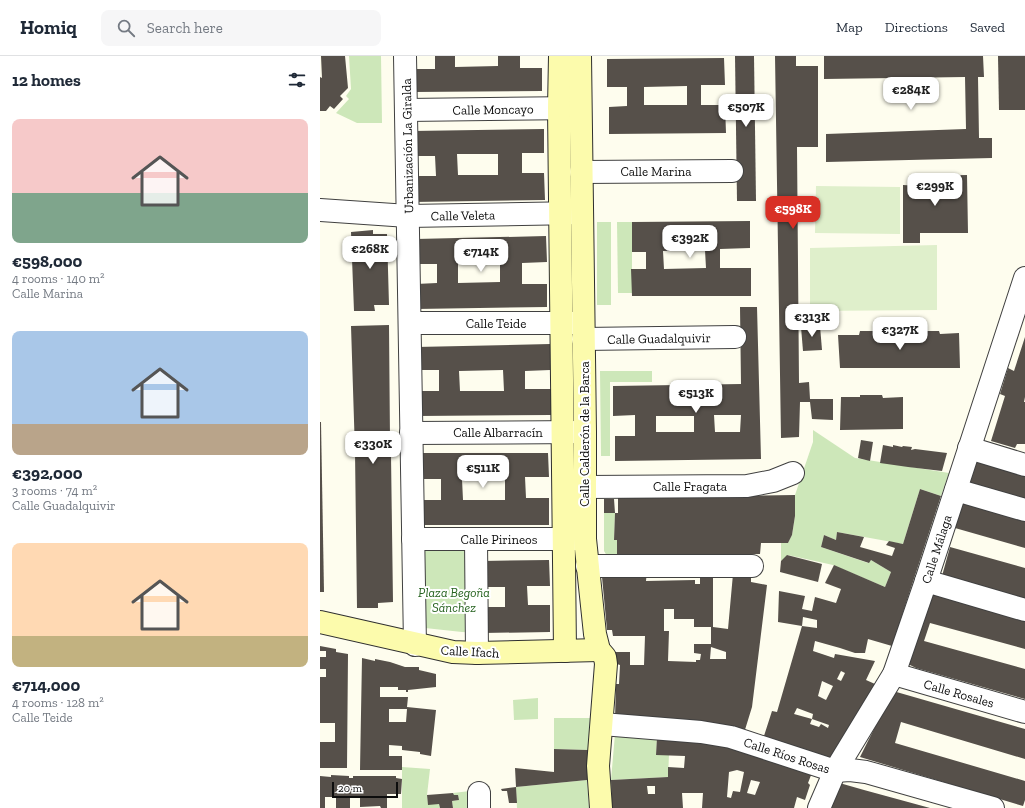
<!DOCTYPE html>
<meta charset="utf-8">
<style>
:root{--surface:#fff;--page:#f6f6f7;--text:#1f2937;--muted:#747a83;--line:#e0e1e3;--accent:#d93025}
body{margin:0;font-family:"Zilla Slab",serif;background:var(--page);color:var(--text);height:100vh;display:flex;flex-direction:column;font-size:15px;white-space:nowrap}
*{box-sizing:border-box;margin:0}
p{font-size:13px;color:var(--muted)}
.icon{flex:none;width:22px;height:22px;fill:none;stroke:currentColor;stroke-width:2;stroke-linecap:round;stroke-linejoin:round}
.map{position:relative;flex:1;overflow:hidden}
.details{display:flex;flex-direction:column;background:var(--surface);width:320px}
.details>*{flex:none}
.scale{position:absolute;left:12px;bottom:10px;width:66px;box-sizing:border-box;padding-left:4px;border:2px solid #0d0d0d;border-top:0;font-size:11px;line-height:14px;white-space:nowrap;color:#0d0d0d;-webkit-text-stroke:3px #fff;paint-order:stroke}
.price{position:absolute;translate:-50% -34px;padding:0 9px;border-radius:8px;background:#fff;color:#222;font-size:13px;line-height:26px;filter:drop-shadow(0 1px 2px #0008)}
.price::after{content:'';position:absolute;left:50%;top:24px;width:12px;height:9px;margin-left:-6px;background:inherit;clip-path:polygon(0 0,100% 0,50% 100%)}
.price.current{background:var(--accent);color:#fff}
ul{padding:0;list-style:none}
li{display:grid;align-content:center;gap:8px;height:212px;padding:0 12px}
li span{display:grid;place-items:center;height:124px;border-radius:8px;color:#555}
li>.icon{margin-inline-start:auto}
span .icon{width:72px;height:72px;fill:#fffc;stroke-width:1}
li b{font-size:17px}
h2{display:flex;justify-content:space-between;align-items:center;height:48px;padding:0 12px;font-size:17px}
header{display:flex;align-items:center;gap:24px;box-sizing:border-box;height:56px;padding:0 20px;background:var(--surface);border-bottom:1px solid var(--line)}
header strong{font-size:19px}
nav{display:flex;gap:22px;margin-inline-start:auto;font-size:14px}
.search{width:280px;height:36px;background:var(--page);display:flex;align-items:center;gap:10px;box-sizing:border-box;padding:0 14px;border-radius:8px;color:var(--muted);font-size:15px}
main{display:flex;flex:1;min-height:0}
.map>svg:first-child{display:block}
</style>
<header>
<strong>Homiq</strong>
<div class="search"><svg class="icon" aria-label="search" viewBox="0 0 24 24"><circle cx="10" cy="10" r="6"/><path d="M15 15l6 6"/></svg>Search here</div>
<nav><a>Map</a><a>Directions</a><a>Saved</a></nav>
</header>
<main>
<section class="details">
<h2>12 homes<svg class="icon" aria-label="filters" viewBox="0 0 24 24"><path d="M4 7h16M4 17h16"/><circle cx="9" cy="7" r="2"/><circle cx="15" cy="17" r="2"/></svg></h2>
<ul>
<li><span style="background:linear-gradient(#f6c9c9 60%,#7fa58c 0)"><svg class="icon" aria-label="home" viewBox="0 0 24 24"><path d="M3 11l9-7 9 7M6 9v11h12V9"/></svg></span><div><b>€598,000</b><p>4 rooms · 140 m²</p><p>Calle Marina</p></div></li>
<li><span style="background:linear-gradient(#a9c7e8 75%,#b9a48a 0)"><svg class="icon" aria-label="home" viewBox="0 0 24 24"><path d="M3 11l9-7 9 7M6 9v11h12V9"/></svg></span><div><b>€392,000</b><p>3 rooms · 74 m²</p><p>Calle Guadalquivir</p></div></li>
<li><span style="background:linear-gradient(#ffd9b3 75%,#c2b280 0)"><svg class="icon" aria-label="home" viewBox="0 0 24 24"><path d="M3 11l9-7 9 7M6 9v11h12V9"/></svg></span><div><b>€714,000</b><p>4 rooms · 128 m²</p><p>Calle Teide</p></div></li>
</ul>
</section>
<div class="map">
<svg width="705" height="752" viewBox="0 0 705 752">
<rect width="100%" height="100%" fill="#fefdee"/>
<g fill="#cde7b9">
<path d="M 29,0 L 61,0 L 62,67 L 37,67 L 16,57 L 29,43 L 26,40 L 31,33 Z"/>
<rect x="277" y="166" width="14" height="83"/>
<path d="M 297,166 L 312,166 L 312,237 L 298,237 Z"/>
<path d="M 280,315 L 332,315 L 332,326 L 290,326 L 290,400 L 281,400 Z"/>
<path d="M 493,374 L 535,402 L 629,417 L 621,440 L 600,433 L 583,488 L 517,476 L 516,484 L 504,479 L 501,491 L 548,507 L 551,504 L 571,516 L 565,531 L 513,509 L 468,499 L 461,505 L 461,487 L 468,487 L 472,479 L 475,460 L 475,439 L 493,386 Z"/>
<path d="M 284,457 L 295,457 L 294,484 L 297,484 L 297,500 L 287,500 L 284,495 Z"/>
<path d="M 155,492 L 163,577 L 142,576 L 105,572 L 102,493 Z"/>
<path d="M 218,642 L 218,663 L 194,664 L 193,644 Z"/>
<path d="M 234,662 L 270,662 L 268,694 L 234,693 Z"/>
<path d="M 295,678 L 337,681 L 336,699 L 349,699 L 348,721 L 291,724 Z"/>
<path d="M 82,711 L 110,713 L 107,739 L 108,748 L 119,748 L 120,752 L 82,752 Z"/>
<path d="M 267,724 L 269,752 L 197,752 L 196,731 Z"/>
<path d="M 150,735 L 151,752 L 131,752 L 133,752 L 132,745 L 139,744 L 134,739 L 133,737 Z"/>
</g>
<g fill="#dfefcb">
<path d="M 496,130 L 580,131 L 580,178 L 495,177 Z"/>
<path d="M 617,189 L 617,254 L 490,255 L 490,192 Z"/>
</g>
<g fill="#56504a" fill-rule="evenodd">
<path d="M 1,0 L 25,0 L 28,32 L 20,40 L 23,43 L 14,53 L 10,50 L 6,55 L 0,55 L 0,21 L 2,22 Z"/>
<path d="M 115,0 L 135,0 L 135,11 L 178,10 L 178,0 L 200,0 L 200,12 L 222,12 L 222,35 L 93,36 L 93,13 L 115,13 Z"/>
<path d="M 415,0 L 434,0 L 436,145 L 417,145 Z"/>
<path d="M 455,0 L 476,0 L 476,10 L 498,10 L 498,91 L 477,91 L 479,327 L 489,326 L 490,343 L 513,343 L 513,364 L 492,363 L 490,346 L 480,346 L 479,381 L 461,382 Z"/>
<path d="M 504,0 L 663,0 L 664,21 L 658,21 L 659,82 L 672,82 L 672,102 L 506,106 L 506,78 L 646,73 L 645,21 L 504,23 Z"/>
<path d="M 678,0 L 705,0 L 705,54 L 679,54 Z"/>
<path d="M 404,2 L 405,29 L 381,29 L 381,49 L 405,49 L 406,77 L 289,78 L 289,51 L 307,50 L 307,31 L 287,31 L 287,3 ZM 367,30 L 367,49 L 324,49 L 324,31 Z"/>
<path d="M 224,73 L 224,97 L 202,97 L 202,117 L 224,117 L 225,144 L 93,146 L 93,120 L 116,120 L 115,100 L 93,100 L 93,75 ZM 137,98 L 178,98 L 178,119 L 138,119 Z"/>
<path d="M 647,119 L 648,177 L 600,177 L 600,187 L 583,187 L 583,129 L 600,130 L 599,120 Z"/>
<path d="M 430,165 L 430,192 L 400,193 L 400,212 L 431,212 L 431,240 L 312,240 L 311,213 L 326,213 L 326,196 L 312,196 L 312,166 ZM 385,194 L 386,212 L 344,213 L 343,195 Z"/>
<path d="M 53,174 L 53,178 L 67,178 L 69,249 L 54,249 L 55,255 L 34,255 L 31,176 Z"/>
<path d="M 226,180 L 227,206 L 202,207 L 202,228 L 227,228 L 227,251 L 96,253 L 96,228 L 117,227 L 117,208 L 96,208 L 96,183 ZM 180,207 L 180,226 L 138,227 L 138,208 Z"/>
<path d="M 420,251 L 437,251 L 441,403 L 295,405 L 295,380 L 315,380 L 315,359 L 293,360 L 293,330 L 421,328 ZM 394,359 L 421,359 L 420,376 L 395,376 ZM 336,360 L 374,360 L 374,376 L 336,376 Z"/>
<path d="M 69,269 L 70,384 L 62,384 L 63,399 L 71,399 L 73,546 L 58,547 L 58,552 L 37,552 L 35,396 L 31,270 Z"/>
<path d="M 500,270 L 502,294 L 483,295 L 481,271 Z"/>
<path d="M 540,275 L 564,275 L 564,279 L 596,279 L 596,275 L 619,275 L 620,278 L 639,277 L 640,312 L 520,312 L 518,279 L 539,279 Z"/>
<path d="M 705,281 L 705,341 L 704,346 L 705,346 L 705,388 L 697,388 L 695,392 L 671,385 L 685,340 L 680,338 L 688,312 L 694,315 Z"/>
<path d="M 230,288 L 230,314 L 205,315 L 205,333 L 231,333 L 231,359 L 97,360 L 97,335 L 119,335 L 119,314 L 96,314 L 96,291 ZM 183,314 L 184,335 L 140,335 L 139,315 Z"/>
<path d="M 540,339 L 562,339 L 563,342 L 583,341 L 583,373 L 520,374 L 521,341 L 540,341 Z"/>
<path d="M 0,366 L 1,366 L 4,536 L 0,536 Z"/>
<path d="M 541,384 L 553,386 L 550,405 L 538,402 Z"/>
<path d="M 563,389 L 573,391 L 573,389 L 582,391 L 583,390 L 592,391 L 591,394 L 595,393 L 627,397 L 622,415 L 588,411 L 560,407 Z"/>
<path d="M 97,397 L 228,397 L 229,421 L 205,421 L 206,442 L 229,442 L 229,469 L 97,469 L 97,444 L 121,444 L 121,423 L 97,423 ZM 185,422 L 185,444 L 143,444 L 142,423 Z"/>
<path d="M 657,399 L 705,413 L 705,443 L 649,427 Z"/>
<path d="M 600,433 L 621,440 L 572,590 L 548,583 L 545,597 L 535,597 L 520,592 L 495,585 L 493,595 L 514,602 L 515,598 L 555,605 L 546,624 L 555,628 L 545,648 L 511,706 L 443,683 L 452,655 L 457,656 L 482,570 L 497,572 L 497,564 L 483,561 L 482,570 L 458,566 L 459,535 L 485,540 L 482,553 L 492,555 L 495,541 L 516,547 L 521,533 L 505,527 L 514,509 L 565,531 L 571,516 L 551,504 L 549,507 L 501,491 L 504,479 L 516,484 L 517,476 L 544,481 L 540,491 L 572,500 L 575,492 L 566,489 L 569,485 L 583,488 ZM 521,615 L 525,617 L 521,625 L 517,623 ZM 502,625 L 513,630 L 506,644 L 498,640 ZM 477,652 L 493,658 L 492,663 L 509,669 L 508,672 L 501,668 L 499,671 L 490,668 L 492,663 L 474,658 Z"/>
<path d="M 475,439 L 475,460 L 472,479 L 468,487 L 441,487 L 440,498 L 297,500 L 297,484 L 294,484 L 295,457 L 284,457 L 284,443 L 294,443 L 295,457 L 298,457 L 298,442 Z"/>
<path d="M 643,445 L 705,462 L 705,492 L 635,472 Z"/>
<path d="M 630,491 L 705,512 L 705,543 L 622,520 Z"/>
<path d="M 467,499 L 502,508 L 498,526 L 460,516 L 461,505 Z"/>
<path d="M 229,504 L 230,530 L 207,530 L 208,549 L 230,549 L 230,576 L 163,577 L 163,551 L 185,551 L 185,531 L 163,531 L 162,505 Z"/>
<path d="M 327,514 L 326,525 L 375,524 L 375,528 L 380,528 L 380,521 L 393,520 L 393,571 L 408,573 L 413,518 L 431,518 L 431,526 L 447,529 L 432,651 L 424,677 L 295,662 L 296,628 L 299,628 L 300,609 L 297,608 L 295,596 L 310,596 L 310,609 L 324,609 L 325,580 L 293,580 L 292,574 L 287,574 L 282,521 ZM 344,553 L 354,553 L 354,563 L 374,563 L 374,571 L 391,571 L 391,588 L 374,588 L 374,597 L 381,598 L 380,604 L 376,604 L 376,606 L 348,605 L 349,575 L 344,575 ZM 391,591 L 406,596 L 406,603 L 390,603 Z"/>
<path d="M 609,537 L 705,563 L 705,593 L 610,567 L 604,585 L 705,613 L 705,643 L 596,612 L 586,607 Z"/>
<path d="M 0,590 L 16,593 L 16,596 L 28,598 L 27,712 L 0,712 L 0,686 L 15,686 L 15,667 L 0,667 L 0,621 L 6,621 L 6,613 L 0,613 L 0,601 L 6,601 L 6,595 L 0,595 Z"/>
<path d="M 42,602 L 55,605 L 55,603 L 70,606 L 85,611 L 99,611 L 99,614 L 116,618 L 116,631 L 88,634 L 88,636 L 86,636 L 86,634 L 78,634 L 78,631 L 60,631 L 60,641 L 88,641 L 87,651 L 116,654 L 111,700 L 100,698 L 100,696 L 82,694 L 82,690 L 69,689 L 69,700 L 82,700 L 82,714 L 40,714 ZM 69,653 L 87,653 L 86,666 L 69,666 Z"/>
<path d="M 573,635 L 705,673 L 705,703 L 581,666 L 575,687 L 705,725 L 705,744 L 703,750 L 540,701 Z"/>
<path d="M 337,681 L 406,688 L 493,714 L 488,727 L 490,729 L 485,744 L 477,741 L 474,752 L 382,752 L 383,737 L 362,737 L 363,752 L 292,752 L 291,724 L 348,721 L 348,711 L 364,712 L 365,700 L 336,699 ZM 417,714 L 424,716 L 420,736 L 413,735 L 411,742 L 407,741 L 409,716 ZM 431,724 L 440,726 L 435,739 L 427,737 ZM 327,730 L 335,730 L 335,738 L 328,738 Z"/>
<path d="M 234,693 L 268,694 L 267,724 L 196,731 L 195,712 L 234,716 Z"/>
<path d="M 11,719 L 29,720 L 29,722 L 33,722 L 33,720 L 76,720 L 76,722 L 82,723 L 81,738 L 67,738 L 67,752 L 61,752 L 60,750 L 40,751 L 40,741 L 30,741 L 30,752 L 16,752 L 16,741 L 5,741 L 5,752 L 0,752 L 0,720 L 11,721 Z"/>
<path d="M 516,726 L 544,734 L 610,752 L 506,752 Z"/>
<path d="M 196,731 L 197,747 L 189,747 L 187,735 L 182,735 L 181,733 Z"/>
<path d="M 133,737 L 134,739 L 138,739 L 139,744 L 132,745 L 133,752 L 120,752 L 119,748 L 108,749 L 107,739 Z"/>
</g>
<g fill="none" stroke-linecap="round" stroke-linejoin="round">
<defs>
<g id="street">
<path d="M 85,0 L 95,589"/>
<path d="M 86,54 L 257,52"/>
<path d="M 261,116 L 412,115"/>
<path d="M 0,154 L 88,160 L 258,157"/>
<path d="M 90,267 L 260,267"/>
<path d="M 263,283 L 415,281"/>
<path d="M 91,377 L 262,376"/>
<path d="M 649,392 L 705,409"/>
<path d="M 265,431 L 427,430 L 453,425 L 473,417"/>
<path d="M 636,434 L 705,454"/>
<path d="M 93,483 L 262,483"/>
<path d="M 156,483 L 157,597"/>
<path d="M 267,510 L 432,510"/>
<path d="M 606,525 L 705,554"/>
<path d="M 574,618 L 705,656"/>
<path d="M 282,668 L 381,676 L 411,681 L 515,715 L 530,714 L 546,716 L 673,752"/>
<path d="M 159,737 L 159,752"/>
<path d="M 499,752 L 515,715 L 574,618 L 606,525 L 705,222"/>
</g>
<g id="secondary">
<path d="M 240,0 L 239,52 L 245,595"/>
<path d="M 260,0 L 265,376 L 265,483 L 275,578 L 279,594 L 285,601 L 286,608 L 278,710 L 281,752"/>
<path d="M 0,566 L 133,596 L 157,597 L 279,594"/>
</g>
</defs>
<use href="#street" stroke="#404040" stroke-width="24"/>
<use href="#secondary" stroke="#2f2f2f" stroke-width="24"/>
<use href="#street" stroke="#fff" stroke-width="22"/>
<use href="#secondary" stroke="#fcfbac" stroke-width="22"/>
</g>
<g text-anchor="middle" stroke-width="4" stroke-linejoin="round" paint-order="stroke">
<g font-size="13" fill="#0d0d0d" stroke="#fff">
<text transform="translate(173 53) rotate(-1)" y="5">Calle Moncayo</text>
<text transform="translate(87 90) rotate(-91)" y="5">Urbanización La Giralda</text>
<text x="336" y="120">Calle Marina</text>
<text transform="translate(143 159) rotate(-1)" y="5">Calle Veleta</text>
<text x="176" y="272">Calle Teide</text>
<text transform="translate(339 282) rotate(-1)" y="5">Calle Guadalquivir</text>
<text x="178" y="381">Calle Albarracín</text>
<text transform="translate(264 378) rotate(-90)" y="5">Calle Calderón de la Barca</text>
<text x="370" y="435">Calle Fragata</text>
<text x="179" y="488">Calle Pirineos</text>
<text transform="translate(616 493) rotate(-72)" y="5">Calle Málaga</text>
<text transform="translate(150 595) rotate(3)" y="5">Calle Ifach</text>
<text transform="translate(639 637) rotate(16)" y="5">Calle Rosales</text>
<text transform="translate(467 699) rotate(18)" y="5">Calle Ríos Rosas</text>
</g>
<g font-size="13" font-style="italic" fill="#276320" stroke="#fff">
<text x="134" y="541">Plaza Begoña<tspan x="134" dy="15">Sánchez</tspan></text>
</g>
</g>
</svg>
<div class="scale">20 m</div>
<b class="price" style="left:591px;top:55px">€284K</b>
<b class="price" style="left:426px;top:72px">€507K</b>
<b class="price" style="left:615px;top:151px">€299K</b>
<b class="price current" style="left:473px;top:174px">€598K</b>
<b class="price" style="left:370px;top:203px">€392K</b>
<b class="price" style="left:50px;top:214px">€268K</b>
<b class="price" style="left:161px;top:217px">€714K</b>
<b class="price" style="left:492px;top:282px">€313K</b>
<b class="price" style="left:580px;top:295px">€327K</b>
<b class="price" style="left:376px;top:358px">€513K</b>
<b class="price" style="left:53px;top:409px">€330K</b>
<b class="price" style="left:163px;top:433px">€511K</b>
</div>
</main>
